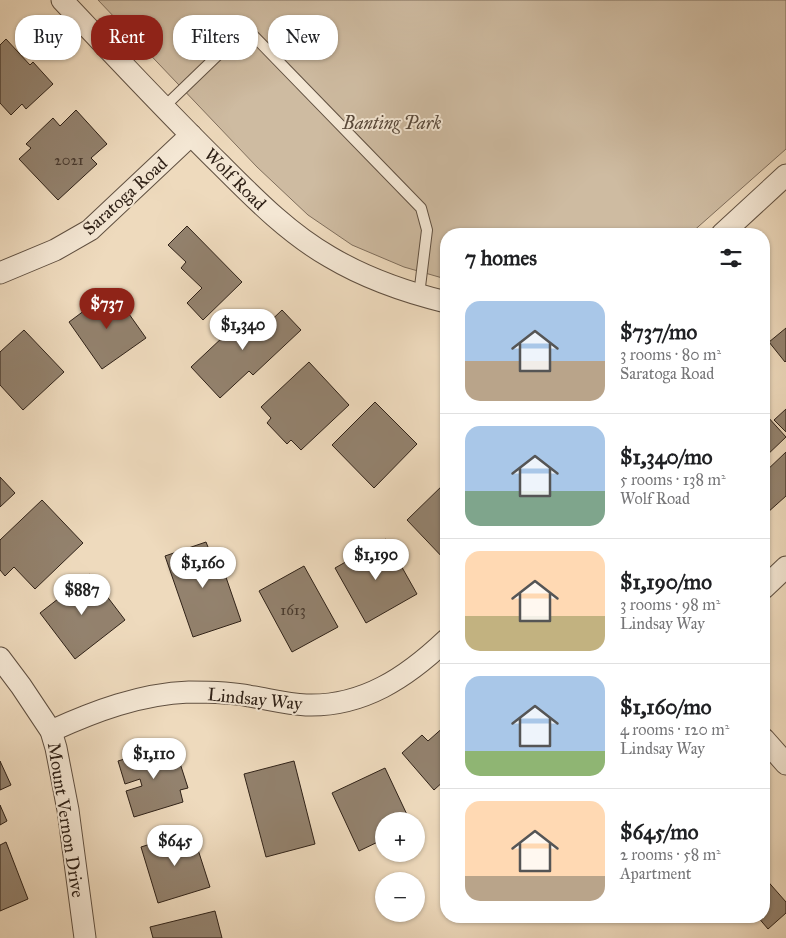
<!DOCTYPE html>
<meta charset="utf-8">
<style>
:root{--surface:#fff;--page:#f6f6f6;--text:#202124;--muted:#757577;--line:#e0e0e0;--accent:#8f2418}
body{margin:0;font-family:"IM FELL Great Primer",serif;background:var(--page);color:var(--text);height:100vh;display:flex;flex-direction:column;font-size:19px;white-space:nowrap}
*{box-sizing:border-box;margin:0}
p{font-size:16px;color:var(--muted)}
.icon{flex:none;width:28px;height:28px;fill:none;stroke:currentColor;stroke-width:2;stroke-linecap:round;stroke-linejoin:round}
.map{position:relative;flex:1;overflow:hidden}
.details{position:absolute;left:440px;top:228px;width:330px;height:695px;display:flex;flex-direction:column;background:var(--surface);border-radius:20px;box-shadow:0 1px 4px #0004}
.details>*{flex:none}
.banner{position:absolute;left:15px;top:15px;width:350px;height:45px;display:flex;gap:10px}
.buttons{position:absolute;left:375px;top:812px;display:grid;gap:10px}
.buttons a{display:grid;place-items:center;width:50px;height:50px;border-radius:50%;background:var(--surface);box-shadow:0 1px 4px #0004;font-size:25px}
.price{position:absolute;translate:-50% -42px;padding:0 11px;border-radius:18px;background:#fff;color:#222;font-size:16px;line-height:32px;filter:drop-shadow(0 1px 2px #0008)}
.price::after{content:'';position:absolute;left:50%;top:30px;width:15px;height:11px;margin-left:-8px;background:inherit;clip-path:polygon(0 0,100% 0,50% 100%)}
.price.current{background:var(--accent);color:#fff}
ul{padding:0;list-style:none}
li{display:flex;align-items:center;gap:15px;height:125px;padding:0 25px}
li+li{border-top:1px solid var(--line)}
li span{display:grid;place-items:center;flex:none;width:140px;height:100px;border-radius:15px;color:#555}
li>.icon{margin-inline-start:auto}
span .icon{width:60px;height:60px;fill:#fffc;stroke-width:1}
li b{font-size:21px}
h2{display:flex;justify-content:space-between;align-items:center;height:60px;padding:0 25px;font-size:21px}
.tag{padding:0 18px;border-radius:20px;background:var(--surface);box-shadow:0 1px 4px #0004;font-size:18px;line-height:45px}
.tag.current{background:var(--accent);color:#fff}
.map>svg:first-child{display:block}
</style>
<div class="map">
<svg width="786" height="938" viewBox="0 0 786 938">
<rect width="100%" height="100%" fill="#eedabd"/>
<filter id="stains"><feTurbulence type="fractalNoise" baseFrequency=".004" numOctaves="4"/><feColorMatrix values="0 0 0 0 .2 0 0 0 0 .09 0 0 0 0 .02 0 0 0 .5 -.17"/></filter>
<radialGradient id="worn" r=".72"><stop offset=".6" stop-color="#630" stop-opacity="0"/><stop offset="1" stop-color="#630" stop-opacity=".3"/></radialGradient>
<path fill="#cebba1" stroke="#7f6e5c" d="M 98,0 L 786,0 L 786,149 L 690,234 L 446,234 L 446,279 L 404,267 L 352,245 L 308,215 L 257,167 Z"/>
<g fill="#93826e" stroke="#302218">
<path d="M 6,39 L 30,65 L 33,62 L 53,84 L 26,109 L 22,104 L 11,115 L 0,103 L 0,45 Z"/>
<path d="M 76,110 L 107,144 L 91,158 L 97,164 L 58,200 L 19,159 L 31,148 L 26,144 L 53,118 L 60,126 Z"/>
<path d="M 187,226 L 242,282 L 203,320 L 187,303 L 202,288 L 181,268 L 186,262 L 168,245 Z"/>
<path d="M 112,290 L 146,338 L 102,369 L 69,322 Z"/>
<path d="M 282,310 L 301,330 L 253,375 L 249,371 L 220,398 L 191,367 L 224,336 L 219,330 L 239,311 L 259,332 Z"/>
<path d="M 786,328 L 786,361 L 785,362 L 769,342 Z"/>
<path d="M 24,330 L 64,372 L 23,410 L 0,385 L 0,352 Z"/>
<path d="M 309,362 L 349,405 L 301,450 L 291,440 L 287,444 L 267,423 L 271,418 L 261,407 Z"/>
<path d="M 375,402 L 417,444 L 374,488 L 332,445 Z"/>
<path d="M 786,409 L 786,432 L 774,420 Z"/>
<path d="M 767,416 L 786,437 L 764,458 L 764,420 Z"/>
<path d="M 786,452 L 786,496 L 767,513 L 764,509 L 764,473 Z"/>
<path d="M 0,477 L 15,493 L 0,507 Z"/>
<path d="M 446,482 L 446,561 L 407,520 Z"/>
<path d="M 42,500 L 83,543 L 35,589 L 14,567 L 5,576 L 0,570 L 0,540 Z"/>
<path d="M 386,539 L 417,594 L 366,623 L 335,568 Z"/>
<path d="M 206,542 L 212,557 L 218,554 L 241,621 L 193,637 L 165,556 Z"/>
<path d="M 304,566 L 338,627 L 292,652 L 259,591 Z"/>
<path d="M 90,574 L 125,620 L 75,659 L 40,613 Z"/>
<path d="M 446,725 L 446,779 L 434,790 L 402,753 L 422,735 L 428,741 Z"/>
<path d="M 170,745 L 174,759 L 178,757 L 188,788 L 180,790 L 183,802 L 134,817 L 126,791 L 142,786 L 140,779 L 125,784 L 118,761 Z"/>
<path d="M 0,761 L 11,785 L 0,790 Z"/>
<path d="M 294,761 L 315,844 L 266,857 L 244,774 Z"/>
<path d="M 385,768 L 410,821 L 384,821 L 384,839 L 359,851 L 332,793 Z"/>
<path d="M 0,805 L 7,821 L 0,825 Z"/>
<path d="M 192,831 L 210,887 L 158,903 L 141,847 Z"/>
<path d="M 6,842 L 28,899 L 0,911 L 0,845 Z"/>
<path d="M 764,877 L 786,902 L 786,913 L 768,929 L 757,916 L 764,916 Z"/>
<path d="M 215,911 L 222,938 L 153,938 L 150,927 Z"/>
</g>
<g fill="none" stroke-linecap="round" stroke-linejoin="round">
<defs>
<path id="service" d="M 164,107 L 246,28 L 421,208 L 427,230 L 419,295"/>
<g id="minor">
<path d="M 62,0 C 114,55 166,111 220,164 C 254,198 288,233 330,257 C 367,279 405,292 446,302"/>
<path d="M 722,234 L 786,175"/>
<path d="M 0,273 L 55,250 L 90,230 L 191,135"/>
<path d="M 764,588 L 786,567"/>
<path d="M 0,658 L 21,686 L 51,731 L 56,748 L 68,810 L 85,938"/>
<path d="M 51,731 C 95,711 140,694 189,692 C 209,692 230,692 249,696 C 268,699 287,704 306,705 C 363,707 407,677 446,640"/>
<path d="M 764,739 L 786,764"/>
</g>
</defs>
<use href="#service" stroke="#605041" stroke-width="12"/>
<use href="#minor" stroke="#605041" stroke-width="23"/>
<use href="#service" stroke="#f4e7d4" stroke-width="10"/>
<use href="#minor" stroke="#f4e7d4" stroke-width="21"/>
</g>
<g text-anchor="middle" stroke-width="4" stroke-linejoin="round" paint-order="stroke">
<g font-size="15" fill="#493a2e">
<text x="69" y="165">2021</text>
<text x="293" y="615">1613</text>
</g>
<g font-size="18" font-style="italic" fill="#58483a" stroke="#f4e7d4">
<text x="392" y="129">Banting Park</text>
</g>
<g font-size="18" fill="#302218" stroke="#f4e7d4">
<text transform="translate(235 179) rotate(45)" y="6">Wolf Road</text>
<text transform="translate(125 196) rotate(-42)" y="6">Saratoga Road</text>
<text transform="translate(255 699) rotate(6)" y="6">Lindsay Way</text>
<text transform="translate(66 820) rotate(81)" y="6">Mount Vernon Drive</text>
</g>
</g>
<rect width="100%" height="100%" filter="url(#stains)"/>
<rect width="100%" height="100%" fill="url(#worn)"/>
</svg>
<div class="buttons">
<a>+</a>
<a>−</a>
</div>
<b class="price current" style="left:107px;top:330px">$737</b>
<b class="price" style="left:243px;top:351px">$1,340</b>
<b class="price" style="left:376px;top:581px">$1,190</b>
<b class="price" style="left:203px;top:589px">$1,160</b>
<b class="price" style="left:82px;top:616px">$887</b>
<b class="price" style="left:154px;top:780px">$1,110</b>
<b class="price" style="left:175px;top:867px">$645</b>
<div class="banner">
<a class="tag">Buy</a>
<a class="tag current">Rent</a>
<a class="tag">Filters</a>
<a class="tag">New</a>
</div>
<section class="details">
<h2>7 homes<svg class="icon" aria-label="filters" viewBox="0 0 24 24"><path d="M4 7h16M4 17h16"/><circle cx="9" cy="7" r="2"/><circle cx="15" cy="17" r="2"/></svg></h2>
<ul>
<li><span style="background:linear-gradient(#a9c7e8 60%,#b9a48a 0)"><svg class="icon" aria-label="home" viewBox="0 0 24 24"><path d="M3 11l9-7 9 7M6 9v11h12V9"/></svg></span><div><b>$737/mo</b><p>3 rooms · 80 m²</p><p>Saratoga Road</p></div></li>
<li><span style="background:linear-gradient(#a9c7e8 65%,#7fa58c 0)"><svg class="icon" aria-label="home" viewBox="0 0 24 24"><path d="M3 11l9-7 9 7M6 9v11h12V9"/></svg></span><div><b>$1,340/mo</b><p>5 rooms · 138 m²</p><p>Wolf Road</p></div></li>
<li><span style="background:linear-gradient(#ffd9b3 65%,#c2b280 0)"><svg class="icon" aria-label="home" viewBox="0 0 24 24"><path d="M3 11l9-7 9 7M6 9v11h12V9"/></svg></span><div><b>$1,190/mo</b><p>3 rooms · 98 m²</p><p>Lindsay Way</p></div></li>
<li><span style="background:linear-gradient(#a9c7e8 75%,#8fb573 0)"><svg class="icon" aria-label="home" viewBox="0 0 24 24"><path d="M3 11l9-7 9 7M6 9v11h12V9"/></svg></span><div><b>$1,160/mo</b><p>4 rooms · 120 m²</p><p>Lindsay Way</p></div></li>
<li><span style="background:linear-gradient(#ffd9b3 75%,#b9a48a 0)"><svg class="icon" aria-label="home" viewBox="0 0 24 24"><path d="M3 11l9-7 9 7M6 9v11h12V9"/></svg></span><div><b>$645/mo</b><p>2 rooms · 58 m²</p><p>Apartment</p></div></li>
</ul>
</section>
</div>
